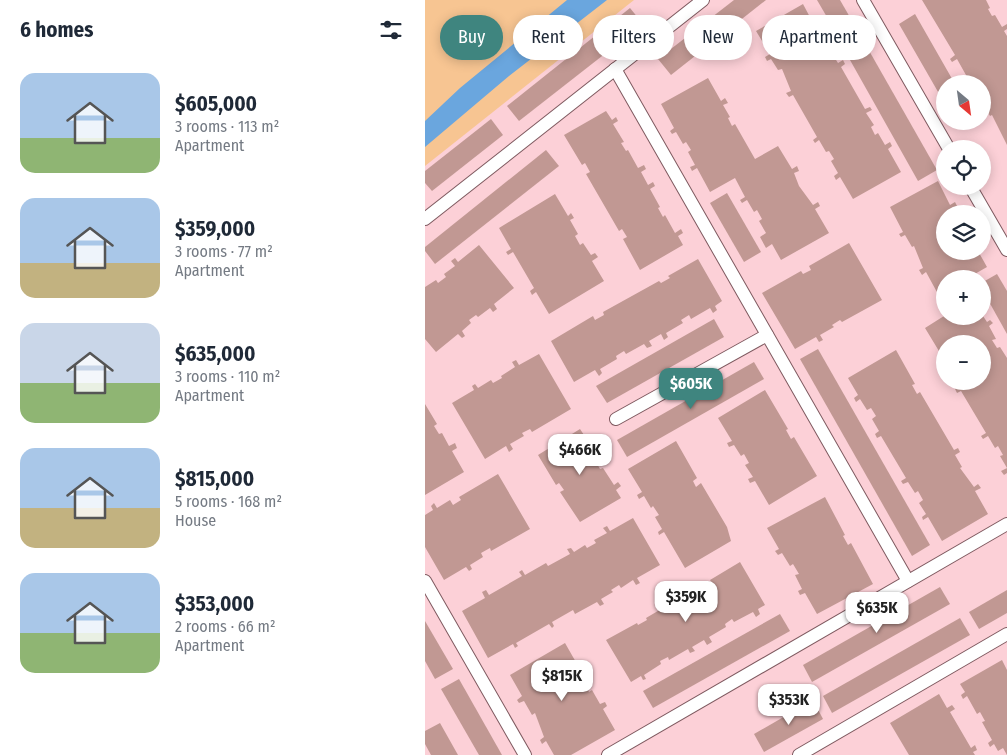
<!DOCTYPE html>
<meta charset="utf-8">
<style>
:root{--surface:#fff;--page:#f2f2f3;--text:#1f2937;--muted:#747a83;--accent:#3f857f}
body{margin:0;font-family:"Fira Sans Condensed",sans-serif;background:var(--page);color:var(--text);height:100vh;display:flex;flex-direction:column;font-size:19px;white-space:nowrap}
*{box-sizing:border-box;margin:0}
p{font-size:16px;color:var(--muted)}
.icon{flex:none;width:28px;height:28px;fill:none;stroke:currentColor;stroke-width:2;stroke-linecap:round;stroke-linejoin:round}
.map{position:relative;flex:1;overflow:hidden}
.sheet{display:flex;flex-direction:column;background:var(--surface);width:425px}
.sheet>*{flex:none}
.banner{position:absolute;left:15px;top:15px;width:475px;height:45px;display:flex;gap:10px}
.needle{width:32px;rotate:151deg}
.buttons{position:absolute;left:511px;top:75px;display:grid;gap:10px}
.buttons a{display:grid;place-items:center;width:55px;height:55px;border-radius:50%;background:var(--surface);box-shadow:0 2px 12px #0003;font-size:25px}
.price{position:absolute;translate:-50% -42px;padding:0 11px;border-radius:10px;background:#fff;color:#222;font-size:16px;line-height:32px;filter:drop-shadow(0 1px 2px #0008)}
.price::after{content:'';position:absolute;left:50%;top:30px;width:15px;height:11px;margin-left:-8px;background:inherit;clip-path:polygon(0 0,100% 0,50% 100%)}
.price.on{background:var(--accent);color:#fff}
ul{padding:0;list-style:none}
li{display:flex;align-items:center;gap:15px;height:125px;padding:0 20px}
li span{display:grid;place-items:center;flex:none;width:140px;height:100px;border-radius:15px;color:#555}
li>.icon{margin-inline-start:auto}
span .icon{width:60px;height:60px;fill:#fffc;stroke-width:1}
li b{font-size:21px}
h2{display:flex;justify-content:space-between;align-items:center;height:60px;padding:0 20px;font-size:21px}
.pill{padding:0 18px;border-radius:22px;background:var(--surface);box-shadow:0 2px 12px #0003;font-size:18px;line-height:45px}
.pill.on{background:var(--accent);color:#fff}
main{display:flex;flex:1;min-height:0}
.map>svg:first-child{display:block}
</style>
<main>
<section class="sheet">
<h2>6 homes<svg class="icon" aria-label="filters" viewBox="0 0 24 24"><path d="M4 7h16M4 17h16"/><circle cx="9" cy="7" r="2"/><circle cx="15" cy="17" r="2"/></svg></h2>
<ul>
<li><span style="background:linear-gradient(#a9c7e8 65%,#8fb573 0)"><svg class="icon" aria-label="home" viewBox="0 0 24 24"><path d="M3 11l9-7 9 7M6 9v11h12V9"/></svg></span><div><b>$605,000</b><p>3 rooms · 113 m²</p><p>Apartment</p></div></li>
<li><span style="background:linear-gradient(#a9c7e8 65%,#c2b280 0)"><svg class="icon" aria-label="home" viewBox="0 0 24 24"><path d="M3 11l9-7 9 7M6 9v11h12V9"/></svg></span><div><b>$359,000</b><p>3 rooms · 77 m²</p><p>Apartment</p></div></li>
<li><span style="background:linear-gradient(#c9d6e8 60%,#8fb573 0)"><svg class="icon" aria-label="home" viewBox="0 0 24 24"><path d="M3 11l9-7 9 7M6 9v11h12V9"/></svg></span><div><b>$635,000</b><p>3 rooms · 110 m²</p><p>Apartment</p></div></li>
<li><span style="background:linear-gradient(#a9c7e8 60%,#c2b280 0)"><svg class="icon" aria-label="home" viewBox="0 0 24 24"><path d="M3 11l9-7 9 7M6 9v11h12V9"/></svg></span><div><b>$815,000</b><p>5 rooms · 168 m²</p><p>House</p></div></li>
<li><span style="background:linear-gradient(#a9c7e8 60%,#8fb573 0)"><svg class="icon" aria-label="home" viewBox="0 0 24 24"><path d="M3 11l9-7 9 7M6 9v11h12V9"/></svg></span><div><b>$353,000</b><p>2 rooms · 66 m²</p><p>Apartment</p></div></li>
</ul>
</section>
<div class="map">
<svg width="582" height="755" viewBox="0 0 582 755">
<rect width="100%" height="100%" fill="#fcd0d7"/>
<path fill="#f7c592" d="M 0,0 L 209,0 L 0,166 Z"/>
<path fill="#6aa6de" d="M 142,0 L 182,0 L 84,76 L 0,147 L 0,121 L 35,88 Z"/>
<g fill="#c19893">
<path d="M 309,0 L 341,0 L 246,75 L 233,59 Z"/>
<path d="M 392,0 L 415,0 L 430,26 L 413,36 Z"/>
<path d="M 497,0 L 561,0 L 565,8 L 563,9 L 567,16 L 570,15 L 577,27 L 582,24 L 582,29 L 579,31 L 582,36 L 582,145 L 567,115 L 565,116 L 558,104 L 558,84 L 546,84 L 532,59 L 527,62 L 525,59 L 530,55 Z"/>
<path d="M 378,4 L 404,53 L 406,52 L 413,63 L 418,60 L 420,64 L 416,67 L 440,109 L 445,107 L 447,110 L 441,113 L 449,125 L 446,127 L 450,135 L 453,133 L 460,145 L 465,142 L 467,146 L 463,149 L 476,172 L 428,199 L 415,177 L 411,180 L 409,176 L 413,173 L 406,161 L 409,159 L 404,151 L 401,152 L 394,140 L 390,143 L 388,140 L 392,137 L 368,95 L 364,97 L 361,93 L 366,91 L 357,69 L 353,70 L 346,59 L 342,61 L 340,57 L 345,54 L 331,31 Z"/>
<path d="M 205,8 L 218,24 L 94,121 L 82,106 Z"/>
<path d="M 490,14 L 530,84 L 520,84 L 520,104 L 474,24 Z"/>
<path d="M 434,33 L 512,170 L 493,181 L 416,44 Z"/>
<path d="M 283,78 L 296,101 L 300,98 L 303,103 L 298,105 L 305,117 L 303,118 L 307,126 L 310,124 L 330,159 L 353,146 L 367,169 L 372,166 L 374,171 L 369,173 L 374,186 L 388,205 L 393,202 L 395,206 L 390,209 L 404,233 L 356,260 L 347,244 L 341,248 L 335,237 L 341,233 L 334,221 L 337,219 L 332,210 L 329,212 L 322,200 L 317,203 L 315,200 L 320,197 L 310,178 L 285,192 L 272,168 L 267,171 L 265,167 L 270,165 L 263,152 L 266,150 L 261,142 L 258,144 L 251,132 L 247,134 L 245,131 L 249,128 L 236,104 Z"/>
<path d="M 181,111 L 187,120 L 191,117 L 193,121 L 188,124 L 199,142 L 196,143 L 201,151 L 203,150 L 213,168 L 219,165 L 221,169 L 216,172 L 223,185 L 228,182 L 230,186 L 225,189 L 235,207 L 233,208 L 238,217 L 240,215 L 250,233 L 256,229 L 258,233 L 253,236 L 258,245 L 215,270 L 198,239 L 202,237 L 197,229 L 194,231 L 161,174 L 165,172 L 160,163 L 157,165 L 139,135 Z"/>
<path d="M 66,119 L 78,135 L 7,191 L 0,183 L 0,171 Z"/>
<path d="M 121,150 L 134,166 L 10,264 L 0,251 L 0,247 Z"/>
<path d="M 513,181 L 525,205 L 530,202 L 532,206 L 527,208 L 531,214 L 520,214 L 520,251 L 553,251 L 562,267 L 541,279 L 520,279 L 520,290 L 513,294 L 501,272 L 497,275 L 494,270 L 498,268 L 489,246 L 487,247 L 480,235 L 476,237 L 474,234 L 478,232 L 465,207 Z"/>
<path d="M 302,193 L 336,252 L 319,262 L 285,203 Z"/>
<path d="M 130,194 L 143,216 L 146,213 L 149,218 L 145,220 L 153,234 L 150,236 L 155,245 L 158,243 L 166,255 L 170,253 L 173,257 L 167,261 L 179,281 L 124,314 L 111,292 L 107,295 L 105,291 L 109,288 L 88,252 L 83,255 L 81,252 L 86,249 L 74,228 Z"/>
<path d="M 424,243 L 457,300 L 417,322 L 415,320 L 407,325 L 409,327 L 395,335 L 398,340 L 394,342 L 391,337 L 370,349 L 337,293 L 376,271 L 378,274 L 386,270 L 384,266 Z"/>
<path d="M 54,245 L 89,288 L 69,304 L 72,309 L 68,312 L 65,308 L 53,317 L 51,315 L 44,320 L 46,323 L 37,331 L 40,336 L 37,338 L 33,334 L 11,352 L 0,339 L 0,287 L 11,280 L 13,283 L 21,277 L 19,274 L 30,266 L 26,261 L 30,258 L 33,262 Z"/>
<path d="M 273,259 L 297,301 L 290,306 L 292,310 L 288,313 L 285,308 L 266,319 L 264,315 L 256,320 L 258,323 L 241,333 L 243,337 L 239,340 L 236,334 L 224,341 L 227,346 L 222,348 L 219,344 L 201,354 L 199,351 L 191,356 L 192,359 L 175,369 L 177,373 L 174,376 L 170,370 L 149,382 L 126,341 L 168,316 L 170,320 L 179,315 L 178,312 L 234,281 L 236,283 L 245,278 L 243,276 Z"/>
<path d="M 572,274 L 582,291 L 582,334 L 558,291 L 558,282 Z"/>
<path d="M 519,316 L 558,316 L 562,322 L 565,320 L 568,323 L 564,326 L 571,339 L 567,340 L 572,348 L 575,347 L 582,358 L 582,473 L 579,475 L 576,471 L 582,468 L 575,456 L 578,455 L 573,446 L 570,448 L 563,436 L 558,439 L 556,436 L 561,433 L 536,391 L 532,393 L 530,389 L 535,386 L 532,381 L 558,381 L 558,344 L 520,344 L 520,361 L 500,328 Z"/>
<path d="M 289,319 L 299,337 L 182,403 L 171,386 Z"/>
<path d="M 393,349 L 505,545 L 487,556 L 375,359 Z"/>
<path d="M 471,350 L 490,384 L 487,385 L 492,394 L 495,392 L 529,450 L 533,448 L 535,452 L 530,455 L 537,467 L 535,468 L 549,487 L 553,484 L 556,488 L 550,491 L 563,514 L 517,541 L 503,517 L 498,520 L 497,517 L 501,514 L 494,503 L 498,500 L 493,491 L 490,493 L 483,482 L 478,484 L 476,481 L 481,478 L 456,436 L 452,438 L 450,434 L 454,431 L 447,419 L 451,416 L 446,408 L 442,410 L 435,399 L 431,402 L 429,398 L 433,395 L 423,378 Z"/>
<path d="M 114,354 L 146,409 L 107,432 L 105,429 L 97,433 L 99,436 L 85,444 L 88,449 L 84,452 L 81,446 L 60,459 L 27,403 L 49,390 L 47,386 L 50,384 L 53,388 L 66,380 L 68,383 L 77,378 L 76,376 L 90,367 L 87,362 L 91,360 L 94,365 Z"/>
<path d="M 329,362 L 339,379 L 202,457 L 192,440 Z"/>
<path d="M 340,390 L 363,429 L 361,430 L 366,439 L 369,437 L 392,476 L 344,505 L 330,481 L 325,483 L 323,479 L 328,477 L 320,465 L 324,463 L 319,454 L 316,456 L 309,445 L 304,447 L 302,443 L 307,441 L 293,418 Z"/>
<path d="M 0,404 L 12,424 L 9,426 L 14,434 L 17,433 L 24,446 L 30,443 L 32,448 L 27,451 L 39,472 L 0,495 Z"/>
<path d="M 155,429 L 161,438 L 165,435 L 168,440 L 163,443 L 174,460 L 171,462 L 175,469 L 178,468 L 189,485 L 193,482 L 196,486 L 191,490 L 196,498 L 155,522 L 135,492 L 139,490 L 134,483 L 131,485 L 113,455 Z"/>
<path d="M 251,441 L 272,478 L 268,481 L 271,487 L 276,483 L 302,527 L 306,541 L 260,568 L 239,532 L 234,535 L 233,532 L 237,529 L 230,517 L 234,515 L 228,506 L 226,508 L 219,496 L 214,499 L 212,495 L 217,492 L 203,469 Z"/>
<path d="M 73,474 L 105,529 L 66,551 L 65,548 L 56,553 L 58,557 L 45,565 L 47,569 L 44,571 L 41,567 L 19,580 L 0,547 L 0,515 L 8,510 L 6,506 L 9,503 L 12,508 L 25,500 L 28,505 L 36,500 L 34,497 Z"/>
<path d="M 400,497 L 420,535 L 418,536 L 423,545 L 426,543 L 448,584 L 392,614 L 380,593 L 375,595 L 373,591 L 377,589 L 370,575 L 374,574 L 368,564 L 365,566 L 357,553 L 353,555 L 350,551 L 354,549 L 342,528 Z"/>
<path d="M 208,518 L 235,565 L 212,578 L 215,583 L 211,585 L 208,580 L 196,588 L 194,585 L 186,590 L 188,592 L 176,599 L 179,604 L 175,606 L 172,602 L 150,614 L 148,610 L 127,622 L 129,626 L 127,628 L 124,624 L 91,643 L 93,646 L 90,648 L 88,644 L 63,658 L 37,611 L 60,598 L 57,592 L 61,590 L 64,595 L 97,576 L 94,572 L 97,570 L 100,575 L 121,563 L 123,566 L 145,554 L 142,549 L 146,548 L 149,552 L 160,545 L 162,548 L 171,543 L 169,540 L 182,533 L 178,528 L 182,526 L 185,531 Z"/>
<path d="M 315,562 L 340,605 L 333,609 L 335,614 L 331,617 L 328,612 L 309,622 L 307,619 L 300,624 L 301,627 L 284,637 L 287,642 L 282,645 L 279,640 L 267,647 L 270,651 L 265,653 L 263,649 L 244,660 L 243,657 L 235,661 L 236,664 L 219,675 L 221,679 L 218,680 L 216,676 L 206,682 L 181,640 L 212,623 L 213,625 L 222,620 L 221,618 L 277,585 L 278,588 L 287,583 L 285,580 Z"/>
<path d="M 515,587 L 525,604 L 387,682 L 378,665 Z"/>
<path d="M 582,590 L 582,613 L 554,629 L 544,612 Z"/>
<path d="M 355,614 L 365,631 L 228,708 L 218,691 Z"/>
<path d="M 535,618 L 545,635 L 407,713 L 398,696 Z"/>
<path d="M 0,621 L 28,669 L 10,679 L 0,661 Z"/>
<path d="M 140,643 L 152,664 L 156,661 L 159,666 L 155,668 L 163,682 L 160,684 L 164,692 L 167,690 L 175,704 L 180,702 L 182,706 L 178,709 L 190,730 L 146,755 L 129,755 L 121,741 L 117,744 L 115,740 L 119,737 L 110,713 L 107,715 L 99,701 L 94,703 L 92,700 L 97,696 L 85,675 Z"/>
<path d="M 577,660 L 582,670 L 582,755 L 578,748 L 573,751 L 569,744 L 565,747 L 563,743 L 567,740 L 557,722 L 560,721 L 555,712 L 552,714 L 542,696 L 538,699 L 536,695 L 540,692 L 535,684 Z"/>
<path d="M 34,679 L 77,755 L 54,755 L 16,689 Z"/>
<path d="M 514,694 L 522,708 L 527,705 L 530,709 L 525,712 L 546,748 L 550,745 L 552,750 L 548,752 L 550,755 L 484,755 L 465,723 Z"/>
<path d="M 388,700 L 398,719 L 339,752 L 329,734 Z"/>
<path d="M 15,723 L 33,755 L 6,755 L 0,744 L 0,731 Z"/>
</g>
<g fill="none" stroke-linecap="round" stroke-linejoin="round">
<defs>
<g id="lane">
<path d="M 438,0 L 524,149"/>
<path d="M 190,69 L 483,581"/>
<path d="M 545,186 L 582,250"/>
<path d="M 0,219 L 278,0"/>
<path d="M 191,419 L 342,335"/>
<path d="M 0,581 L 100,755"/>
<path d="M 183,755 L 582,524"/>
<path d="M 374,755 L 582,634"/>
</g>
</defs>
<use href="#lane" stroke="#7f5a60" stroke-width="14"/>
<use href="#lane" stroke="#fff" stroke-width="12"/>
</g>
</svg>
<div class="buttons">
<a><svg class="needle" viewBox="-14 -14 28 28"><path d="M0-13l5 13h-10z" fill="#e53935"/><path d="M0 13l5-13h-10z" fill="#747a83"/></svg></a>
<a><svg class="icon" aria-label="locate" viewBox="0 0 24 24"><circle cx="12" cy="12" r="6"/><path d="M12 2v4M12 18v4M2 12h4M18 12h4"/></svg></a>
<a><svg class="icon" aria-label="layers" viewBox="0 0 24 24"><path d="M12 4l9 5-9 5-9-5zM3 14l9 5 9-5"/></svg></a>
<a>+</a>
<a>−</a>
</div>
<b class="price on" style="left:266px;top:410px">$605K</b>
<b class="price" style="left:155px;top:476px">$466K</b>
<b class="price" style="left:261px;top:623px">$359K</b>
<b class="price" style="left:452px;top:634px">$635K</b>
<b class="price" style="left:137px;top:702px">$815K</b>
<b class="price" style="left:364px;top:726px">$353K</b>
<div class="banner">
<a class="pill on">Buy</a>
<a class="pill">Rent</a>
<a class="pill">Filters</a>
<a class="pill">New</a>
<a class="pill">Apartment</a>
</div>
</div>
</main>
